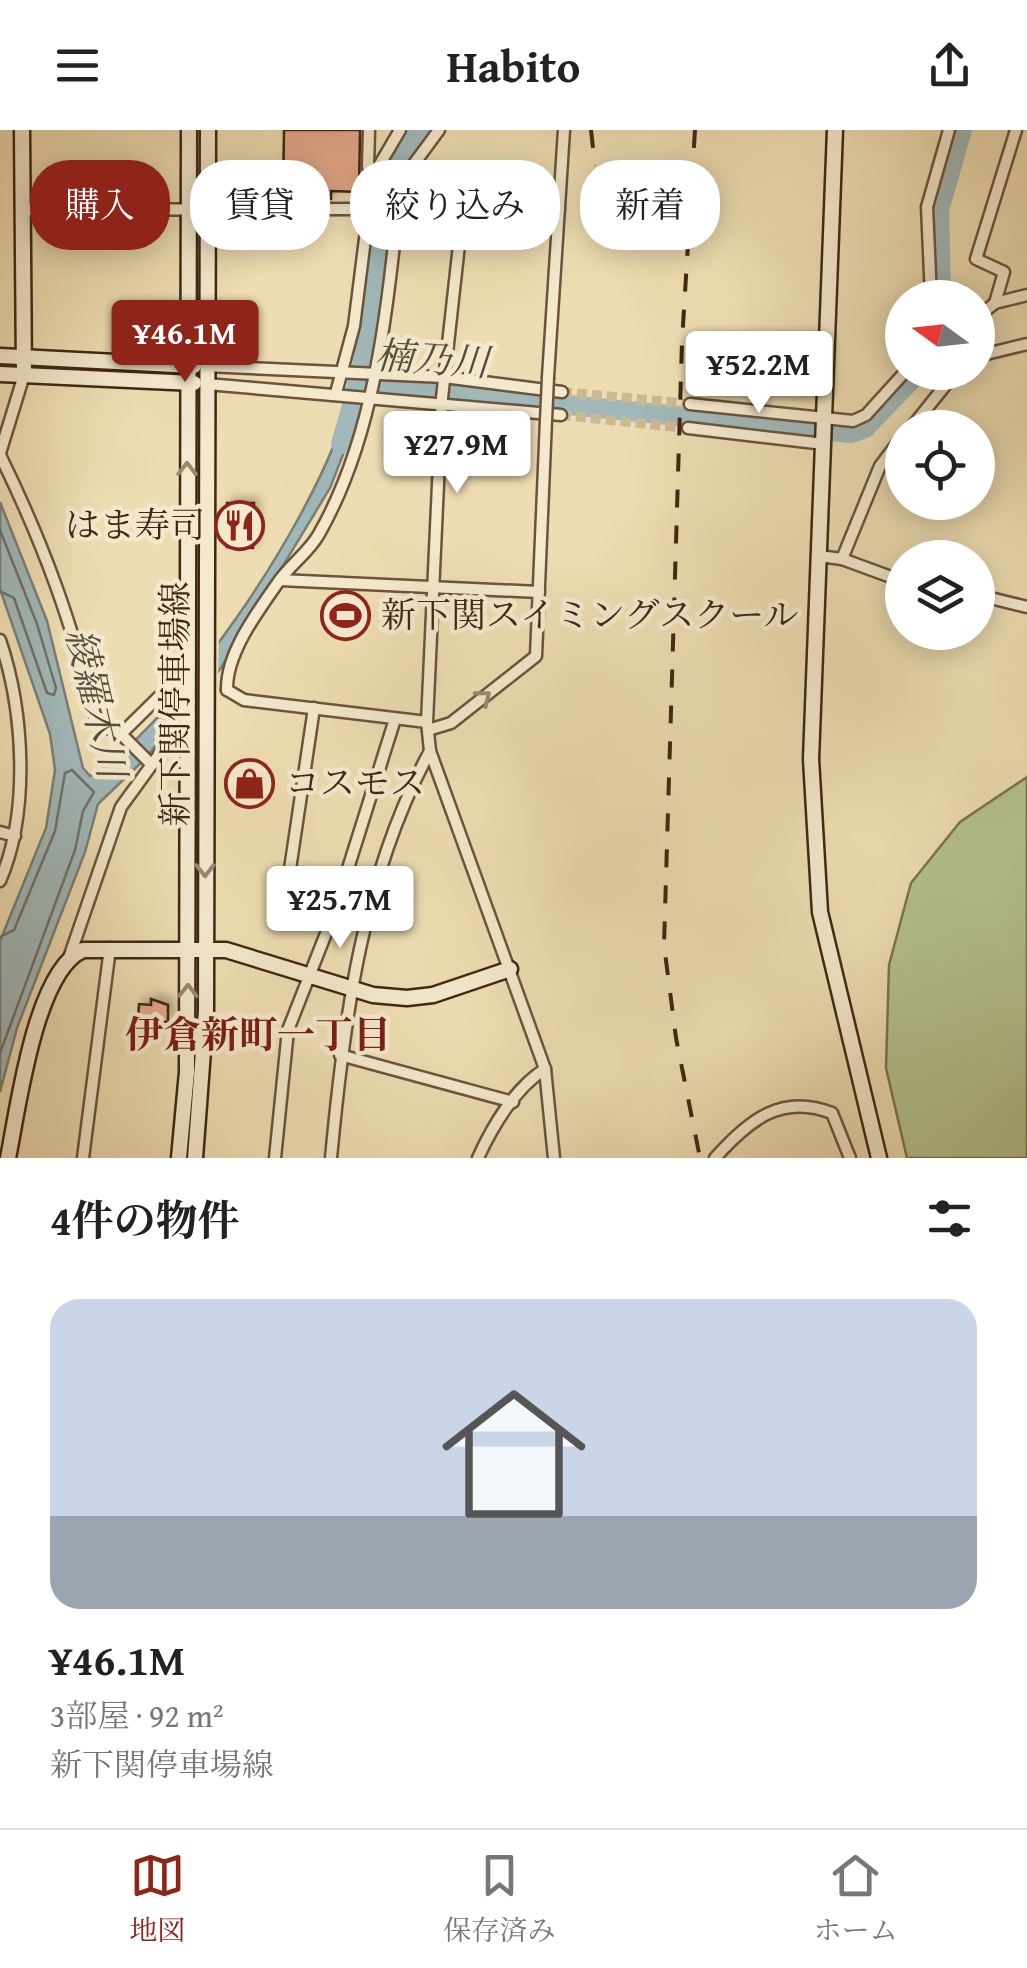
<!DOCTYPE html>
<html lang="ja">
<meta charset="utf-8">
<style>
:root{--surface:#fff;--page:#f6f6f6;--text:#222;--muted:#767676;--line:#e0e0e0;--accent:#8f2418}
body{margin:0;font-family:"Gentium Book Plus","Noto Serif JP",serif;background:var(--page);color:var(--text);height:100vh;display:flex;flex-direction:column;font-size:38px;white-space:nowrap}
*{box-sizing:border-box;margin:0}
p{font-size:32px;color:var(--muted)}
.icon{flex:none;width:55px;height:55px;fill:none;stroke:currentColor;stroke-width:2;stroke-linecap:round;stroke-linejoin:round}
.map{position:relative;height:1028px;overflow:hidden}
.side{display:flex;flex-direction:column;background:var(--surface);flex:1}
.side>*{flex:none}
.hud{position:absolute;left:30px;top:30px;width:968px;height:90px;display:flex;gap:20px}
.needle{width:65px;rotate:285deg}
.buttons{position:absolute;left:885px;top:150px;display:grid;gap:20px}
.buttons a{display:grid;place-items:center;width:110px;height:110px;border-radius:50%;background:var(--surface);box-shadow:0 5px 25px #0003;font-size:50px}
.price{position:absolute;translate:-50% -85px;padding:0 22px;border-radius:10px;background:#fff;color:#222;font-size:32px;line-height:65px;filter:drop-shadow(0 2px 5px #0008)}
.price::after{content:'';position:absolute;left:50%;top:60px;width:30px;height:22px;margin-left:-15px;background:inherit;clip-path:polygon(0 0,100% 0,50% 100%)}
.price.selected{background:var(--accent);color:#fff}
ul{padding:0;list-style:none}
li{display:grid;align-content:center;gap:20px;height:530px;padding:0 50px}
li+li{border-top:2px solid var(--line)}
li span{display:grid;place-items:center;height:310px;border-radius:30px;color:#555}
li>.icon{margin-inline-start:auto}
span .icon{width:180px;height:180px;fill:#fffc;stroke-width:1}
li b{font-size:42px}
h2{display:flex;justify-content:space-between;align-items:center;height:120px;padding:0 50px;font-size:42px}
.tag{padding:0 35px;border-radius:40px;background:var(--surface);box-shadow:0 5px 25px #0003;font-size:35px;line-height:90px}
.tag.selected{background:var(--accent);color:#fff}
header{display:flex;justify-content:space-between;align-items:center;height:130px;padding:0 50px;background:var(--surface);font-size:45px;font-weight:700}
.menu{display:flex;justify-content:space-around;align-items:center;height:140px;border-top:2px solid var(--line);background:var(--surface);font-size:28px;color:var(--muted)}
.menu a{display:grid;justify-items:center;gap:5px}
.menu .selected{color:var(--accent)}
.map>svg:first-child{display:block}
</style>
<header><svg class="icon" aria-label="menu" viewBox="0 0 24 24"><path d="M4 6h16M4 12h16M4 18h16"/></svg>Habito<svg class="icon" aria-label="share" viewBox="0 0 24 24"><path d="M12 15V3M7 8l5-5 5 5M5 13v7h14v-7"/></svg></header>
<div class="map">
<svg width="1027" height="1028" viewBox="0 0 1027 1028">
<defs>
<filter id="shadow"><feDropShadow dx="5" dy="-5" stdDeviation="5" flood-color="#0004"/></filter>
</defs>
<rect width="100%" height="100%" fill="#eeddb2"/>
<filter id="stains"><feTurbulence type="fractalNoise" baseFrequency=".002" numOctaves="4"/><feColorMatrix values="0 0 0 0 .2 0 0 0 0 .09 0 0 0 0 .02 0 0 0 .5 -.17"/></filter>
<radialGradient id="worn" r=".72"><stop offset=".6" stop-color="#630" stop-opacity="0"/><stop offset="1" stop-color="#630" stop-opacity=".3"/></radialGradient>
<path fill="#b4c290" stroke="#7a7452" stroke-width="2.5" d="M 1027,647 L 1027,1028 L 907,1028 L 886,938 L 889,835 L 911,753 L 960,692 Z"/>
<path fill="#a0b8b9" stroke="#7a7e77" stroke-width="2.5" d="M 343,290 L 355,294 L 330,358 L 221,538 L 141,633 L 98,674 L 85,722 L 17,898 L 0,962 L 0,811 L 46,698 L 55,640 L 50,604 L 0,459 L 0,372 L 47,491 L 83,638 L 90,646 L 95,644 C 185,581 309,395 343,290 Z"/>
<path fill="#eeddb2" d="M 219,504 L 218,549 L 172,602 L 172,562 Z"/>
<g fill="none" stroke-linecap="round" stroke-linejoin="round">
<g stroke="#707066" stroke-width="2.5">
<path d="M 0,400 L 37,494 L 56,558 L 54,565 L 47,563 L 14,468 L 0,461"/>
<path d="M 0,807 L 14,800 L 55,701 L 65,643 L 72,640 L 94,662 L 83,681 L 75,720 L 0,923"/>
</g>
<g stroke="#a0b8b9" stroke-width="20">
<path d="M 941,168 L 939,80 L 962,0"/>
<path d="M 357,254 L 851,303 L 865,298 L 919,242"/>
<path d="M 341,314 C 352,277 363,238 369,200 C 381,130 374,58 421,0"/>
</g>
</g>
<g fill="#e4a88b" stroke="#402714" stroke-width="2.5" filter="url(#shadow)">
<path d="M 284,0 L 360,0 L 359,62 L 331,61 L 331,69 L 283,68 Z"/>
<path d="M 241,47 L 259,48 L 258,72 L 228,70 L 228,52 L 239,52 Z"/>
<path d="M 227,373 L 254,373 L 253,418 L 227,417 Z"/>
<path d="M 151,869 L 168,875 L 168,892 L 138,891 L 139,874 L 151,875 Z"/>
</g>
<g fill="none" stroke-linecap="round" stroke-linejoin="round">
<g stroke="#cbb992" stroke-width="10" stroke-dasharray="10 5" stroke-linecap="butt">
<path d="M 562,262 L 690,274"/>
<path d="M 561,285 L 688,298"/>
</g>
<defs>
<g id="street">
<path d="M 369,0 L 368,37 L 373,46"/>
<path d="M 398,79 L 559,80"/>
<path d="M 463,79 L 442,268 L 427,592 L 430,621 L 545,939 L 554,1028"/>
<path d="M 23,80 L 367,79"/>
<path d="M 931,168 L 927,77 L 949,0"/>
<path d="M 995,173 L 1004,142 L 976,129 L 1016,0"/>
<path d="M 978,187 L 995,173 L 1027,165"/>
<path d="M 978,226 L 1027,214"/>
<path d="M 206,236 L 444,247 L 562,262"/>
<path d="M 548,247 L 564,0"/>
<path d="M 207,254 L 561,285"/>
<path d="M 336,263 L 354,196 L 373,46 L 400,0"/>
<path d="M 690,274 L 853,291 L 866,285 L 905,242"/>
<path d="M 688,298 L 824,314"/>
<path d="M 911,298 L 956,242"/>
<path d="M 0,323 L 24,245"/>
<path d="M 0,325 C 45,417 72,493 97,593 L 121,604 L 151,634"/>
<path d="M 819,426 L 842,429 L 902,451"/>
<path d="M 842,429 L 880,336 L 902,307"/>
<path d="M 280,450 L 539,462"/>
<path d="M 978,465 L 1027,477"/>
<path d="M 0,510 C 24,581 30,682 0,751"/>
<path d="M 227,560 C 226,523 258,481 279,451 C 291,434 309,422 319,404 C 377,302 387,176 400,61 L 408,42 L 439,0"/>
<path d="M 227,560 L 244,570 L 427,592"/>
<path d="M 314,578 L 286,766 L 334,783"/>
<path d="M 428,600 L 451,593 L 536,526 L 546,290"/>
<path d="M 121,604 L 187,539"/>
<path d="M 0,702 L 15,706"/>
<path d="M 70,825 L 121,677 L 169,611 L 187,609"/>
<path d="M 340,925 L 513,972"/>
<path d="M 83,1028 L 110,818"/>
<path d="M 275,1028 L 288,900 L 334,783 L 395,589"/>
<path d="M 331,1028 C 344,889 362,746 430,621"/>
<path d="M 478,1028 C 492,997 515,958 545,939"/>
<path d="M 715,1028 C 748,991 781,963 832,983 L 850,1028"/>
</g>
<g id="secondary">
<path d="M 22,0 L 24,245"/>
<path d="M 835,0 L 811,629 L 820,782 L 879,1028"/>
<path d="M 0,226 L 194,236"/>
<path d="M 0,244 L 194,253"/>
<path d="M 8,1028 C 18,979 35,841 83,820 L 226,820 L 373,865 L 407,868 L 433,865 L 510,839"/>
<path d="M 179,1028 L 187,942 L 189,0"/>
<path d="M 195,1028 L 206,881 L 208,0"/>
</g>
</defs>
<use href="#street" stroke="#6c543c" stroke-width="15"/>
<use href="#secondary" stroke="#402714" stroke-width="19"/>
<use href="#street" stroke="#f4e9cd" stroke-width="10"/>
<use href="#secondary" stroke="#f4e9cd" stroke-width="14"/>
<g stroke="#402714" stroke-width="4" stroke-dasharray="18 18" stroke-linecap="butt">
<path d="M 591,0 L 595,36"/>
<path d="M 695,0 L 682,212 L 664,815 L 676,908 L 700,1028"/>
</g>
<defs>
<path id="street-bridge" d="M 546,290 L 548,247"/>
</defs>
<use href="#street-bridge" stroke="#6c543c" stroke-width="15" stroke-linecap="butt"/>
<use href="#street-bridge" stroke="#f4e9cd" stroke-width="10"/>
</g>
<defs><path id="oneway-chevron" d="M-2-3.5L2.5 0L-2 3.5" fill="none" stroke-width="1.6" stroke-linecap="round" stroke-linejoin="round" transform="scale(2.5)"/></defs>
<g stroke="#9a8870">
<use href="#oneway-chevron" transform="translate(187 339) rotate(-90)"/>
<use href="#oneway-chevron" transform="translate(484 567) rotate(-38)"/>
<use href="#oneway-chevron" transform="translate(205 740) rotate(90)"/>
<use href="#oneway-chevron" transform="translate(188 861) rotate(-89)"/>
</g>
<defs>
<symbol id="restaurant-ring" viewBox="-11 -11 22 22"><circle r="9.5" fill="#f4e9cd" stroke="#8f2418" stroke-width="1.5"/><path d="M-5-6h1v4h1v-4h1v4h1v-4h1v5L-1.5 .5V6h-2V.5L-5-1ZM5-6V6H3V1.5H1.5Q1.5-4 5-6Z" fill="#8f2418"/></symbol>
<symbol id="stadium-ring" viewBox="-11 -11 22 22"><circle r="9.5" fill="#f4e9cd" stroke="#8f2418" stroke-width="1.5"/><path d="M0-5a6.5 5 0 1 0 0 10a6.5 5 0 1 0 0-10ZM-3.5-1.8h7v3.6h-7Z" fill="#8f2418"/></symbol>
<symbol id="shop-ring" viewBox="-11 -11 22 22"><circle r="9.5" fill="#f4e9cd" stroke="#8f2418" stroke-width="1.5"/><path d="M-5-2.5h2.3a2.7 3.5 0 0 1 5.4 0H5L5.5 6h-11ZM-1.5-2.5h3a1.5 2.3 0 0 0-3 0Z" fill="#8f2418"/></symbol>
</defs>
<g fill-rule="evenodd">
<use href="#restaurant-ring" x="212" y="368" width="55" height="55"/>
<use href="#stadium-ring" x="318" y="458" width="55" height="55"/>
<use href="#shop-ring" x="222" y="626" width="55" height="55"/>
</g>
<g text-anchor="middle" stroke-width="9" stroke-linejoin="round" paint-order="stroke">
<g font-size="35" fill="#402714" stroke="#f4e9cd" text-anchor="start">
<text x="205" y="407" text-anchor="end">はま寿司</text>
<text x="381" y="497">新下関スイミングスクール</text>
<text x="285" y="665">コスモス</text>
</g>
<g font-size="35" fill="#402714" stroke="#f4e9cd">
<text transform="translate(175 574) rotate(-90)" y="12">新下関停車場線</text>
</g>
<g font-size="38" font-style="italic" fill="#584b3d" stroke="#f4e9cd">
<text transform="translate(432 229) rotate(4)" y="13">楠乃川</text>
<text transform="translate(96 573) rotate(77)" y="13">綾羅木川</text>
</g>
<g font-size="38" font-weight="bold" fill="#7a1f14" stroke="#f4e9cd">
<text x="258" y="918">伊倉新町一丁目</text>
</g>
</g>
<rect width="100%" height="100%" filter="url(#stains)"/>
<rect width="100%" height="100%" fill="url(#worn)"/>
</svg>
<div class="buttons">
<a><svg class="needle" viewBox="-14 -14 28 28"><path d="M0-13l5 13h-10z" fill="#e53935"/><path d="M0 13l5-13h-10z" fill="#767676"/></svg></a>
<a><svg class="icon" aria-label="locate" viewBox="0 0 24 24"><circle cx="12" cy="12" r="6"/><path d="M12 2v4M12 18v4M2 12h4M18 12h4"/></svg></a>
<a><svg class="icon" aria-label="layers" viewBox="0 0 24 24"><path d="M12 4l9 5-9 5-9-5zM3 14l9 5 9-5"/></svg></a>
</div>
<b class="price selected" style="left:185px;top:255px">¥46.1M</b>
<b class="price" style="left:759px;top:286px">¥52.2M</b>
<b class="price" style="left:457px;top:366px">¥27.9M</b>
<b class="price" style="left:340px;top:821px">¥25.7M</b>
<div class="hud">
<a class="tag selected">購入</a>
<a class="tag">賃貸</a>
<a class="tag">絞り込み</a>
<a class="tag">新着</a>
</div>
</div>
<section class="side">
<h2>4件の物件<svg class="icon" aria-label="filters" viewBox="0 0 24 24"><path d="M4 7h16M4 17h16"/><circle cx="9" cy="7" r="2"/><circle cx="15" cy="17" r="2"/></svg></h2>
<ul>
<li><span style="background:linear-gradient(#c9d6e8 70%,#9aa5b1 0)"><svg class="icon" aria-label="home" viewBox="0 0 24 24"><path d="M3 11l9-7 9 7M6 9v11h12V9"/></svg></span><div><b>¥46.1M</b><p>3部屋 · 92 m²</p><p>新下関停車場線</p></div></li>
</ul>
</section>
<nav class="menu">
<a class="selected"><svg class="icon" aria-label="map" viewBox="0 0 24 24"><path d="M3 6l6-2 6 2 6-2v14l-6 2-6-2-6 2zM9 4v14M15 6v14"/></svg>地図</a>
<a><svg class="icon" aria-label="saved" viewBox="0 0 24 24"><path d="M7 4h10v16l-5-4-5 4z"/></svg>保存済み</a>
<a><svg class="icon" aria-label="home" viewBox="0 0 24 24"><path d="M3 11l9-7 9 7M6 9v11h12V9"/></svg>ホーム</a>
</nav>
